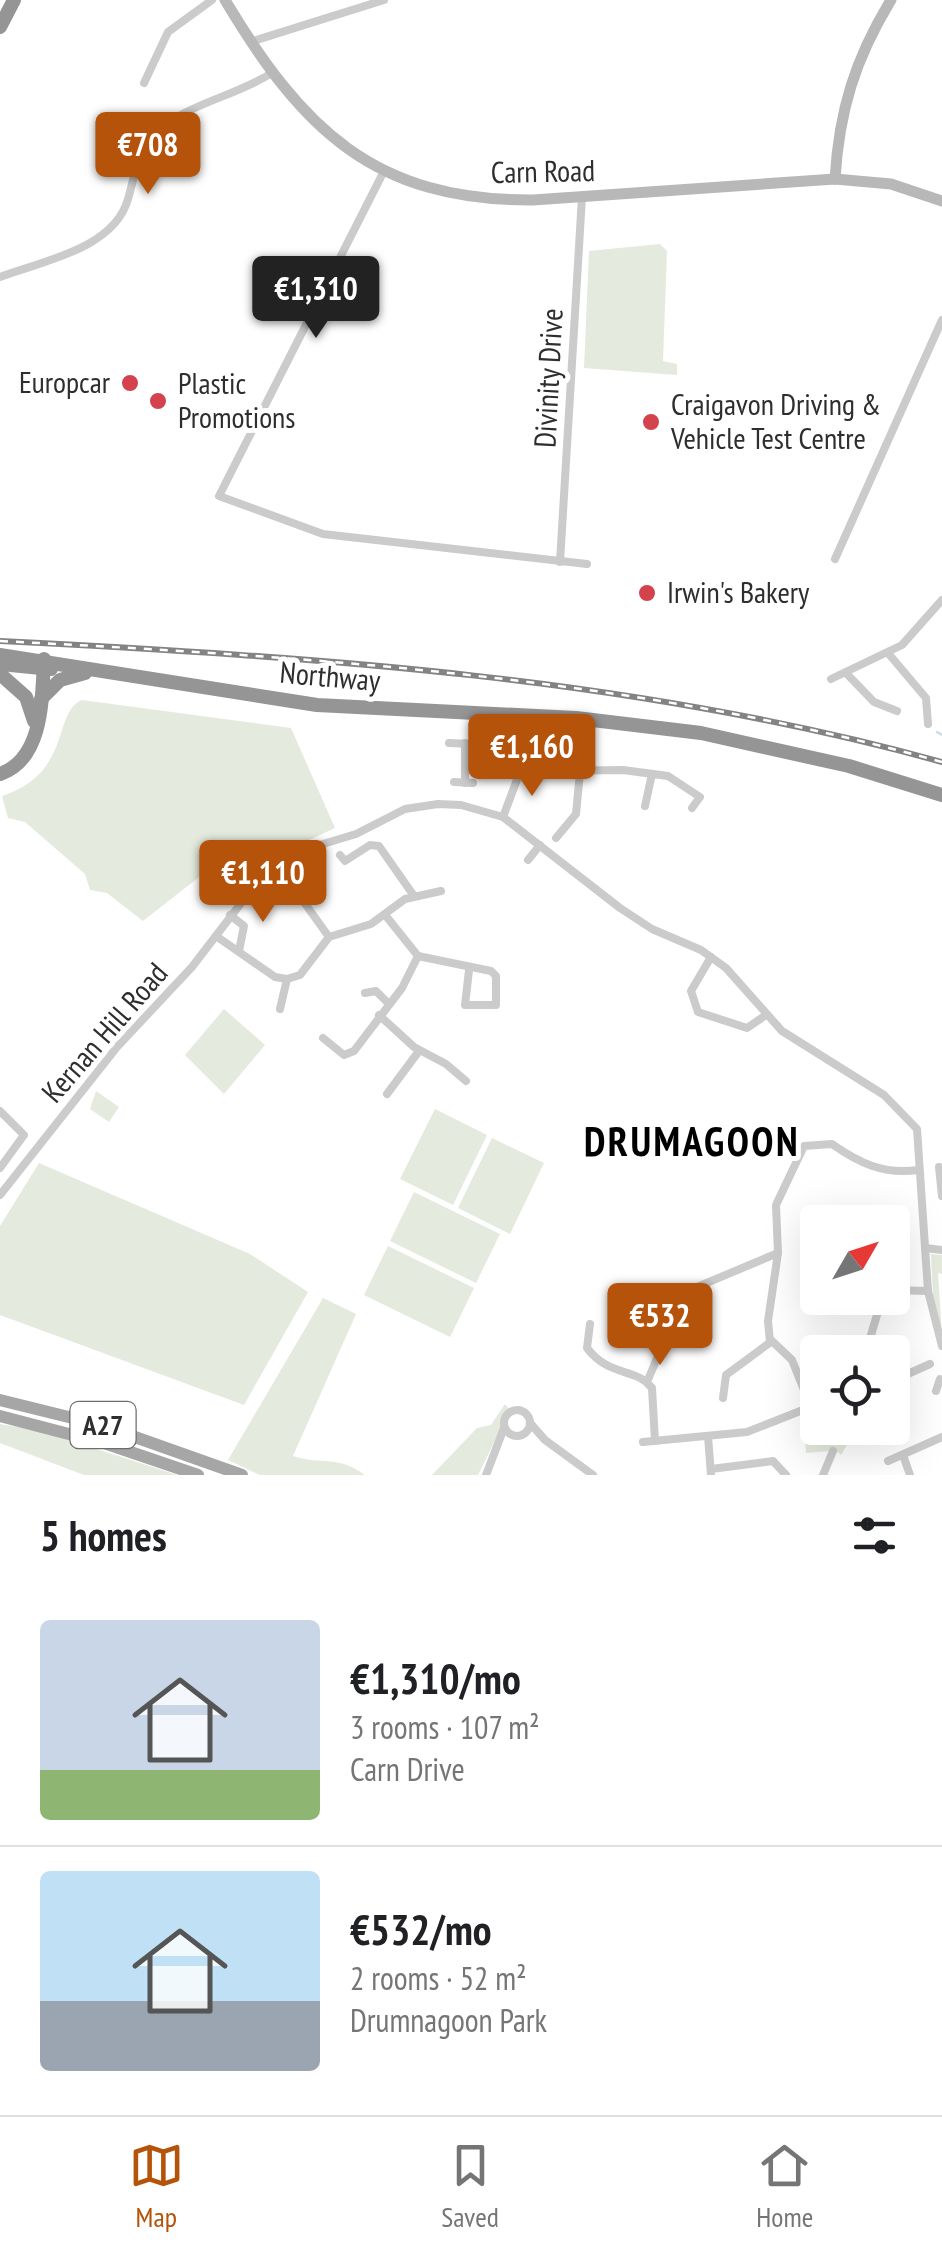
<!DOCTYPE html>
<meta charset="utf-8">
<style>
:root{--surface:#fff;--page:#f6f6f6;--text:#202124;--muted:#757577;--line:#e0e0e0;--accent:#b45309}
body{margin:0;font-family:"PT Sans Narrow",sans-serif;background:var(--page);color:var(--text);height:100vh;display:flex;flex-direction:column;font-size:38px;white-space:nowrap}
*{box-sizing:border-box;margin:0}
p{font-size:32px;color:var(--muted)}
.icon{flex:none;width:55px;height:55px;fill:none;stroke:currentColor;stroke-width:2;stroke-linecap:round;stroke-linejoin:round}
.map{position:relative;height:1475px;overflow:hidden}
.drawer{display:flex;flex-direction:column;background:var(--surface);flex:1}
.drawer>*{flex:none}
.needle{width:65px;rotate:51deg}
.tools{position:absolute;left:800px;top:1205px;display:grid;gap:20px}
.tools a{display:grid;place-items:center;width:110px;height:110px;border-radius:10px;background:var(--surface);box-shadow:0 10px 40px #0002;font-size:50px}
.price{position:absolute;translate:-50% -85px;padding:0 22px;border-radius:10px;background:var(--accent);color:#fff;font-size:32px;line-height:65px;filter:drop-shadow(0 2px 5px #0008)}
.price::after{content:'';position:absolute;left:50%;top:60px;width:30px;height:22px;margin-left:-15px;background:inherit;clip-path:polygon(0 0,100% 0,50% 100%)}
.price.on{background:#222;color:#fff}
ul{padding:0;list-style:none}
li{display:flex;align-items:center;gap:30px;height:250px;padding:0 40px}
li+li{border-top:2px solid var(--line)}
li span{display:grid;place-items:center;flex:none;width:280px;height:200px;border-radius:10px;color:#555}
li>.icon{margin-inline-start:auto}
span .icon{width:120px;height:120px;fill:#fffc;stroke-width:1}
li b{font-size:42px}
h2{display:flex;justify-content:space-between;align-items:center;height:120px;padding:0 40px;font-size:42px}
.dock{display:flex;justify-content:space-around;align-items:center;height:140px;border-top:2px solid var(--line);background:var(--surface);font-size:28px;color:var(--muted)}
.dock a{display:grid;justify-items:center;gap:5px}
.dock .on{color:var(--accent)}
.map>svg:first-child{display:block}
</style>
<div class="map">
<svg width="942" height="1475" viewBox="0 0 942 1475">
<rect width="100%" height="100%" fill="#fff"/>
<g fill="#e4eadd">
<path d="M 660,244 L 667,251 L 663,361 L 677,364 L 677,375 L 584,368 L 589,251 Z"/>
<path d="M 82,700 L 291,728 L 335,828 L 245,870 L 227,855 L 143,921 L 107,893 L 90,890 L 85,874 L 25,822 L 8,818 L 2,796 C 73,773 52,712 82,700 Z"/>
<path d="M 224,1009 L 265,1045 L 224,1094 L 185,1055 Z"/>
<path d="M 96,1091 L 119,1107 L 109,1122 L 90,1109 Z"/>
<path d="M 435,1109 L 487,1135 L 453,1205 L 400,1179 Z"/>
<path d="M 492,1138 L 544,1163 L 510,1234 L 458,1208 Z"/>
<path d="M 39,1163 L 250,1254 L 308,1292 L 244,1405 L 0,1315 L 0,1226 Z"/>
<path d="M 414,1192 L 500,1234 L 476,1283 L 390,1241 Z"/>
<path d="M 388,1246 L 474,1288 L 450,1337 L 364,1295 Z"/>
<path d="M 931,1254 L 942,1255 L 942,1274 L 938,1273 L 942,1336 L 934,1314 Z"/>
<path d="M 323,1298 L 356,1314 L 293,1456 C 325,1466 335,1454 365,1475 L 260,1475 L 228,1460 Z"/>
<path d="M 505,1404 L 510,1410 L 478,1475 L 432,1475 L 477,1428 L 491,1425 Z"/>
<path d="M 0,1424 L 41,1431 L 177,1475 L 84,1475 L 0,1443 Z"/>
<path d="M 833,1438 L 847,1445 L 841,1455 L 832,1447 L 830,1451 L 806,1453 L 805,1439 Z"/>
</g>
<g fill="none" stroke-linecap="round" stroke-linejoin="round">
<path stroke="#cbdde8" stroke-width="2.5" d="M 937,732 L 942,735"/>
<g stroke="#cbcbcb" stroke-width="8">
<path d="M 250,42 L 384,0"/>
<path d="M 144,83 L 168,32 L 212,0"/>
<path d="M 384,171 L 219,496 L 323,534 L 587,564"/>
<path d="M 0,277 C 42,261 114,249 128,199 C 135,176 136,154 154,135 C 184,104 234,97 270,74"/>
<path d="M 835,559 L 942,320"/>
<path d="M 560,562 L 582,197"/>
<path d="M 888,653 L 926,698 L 928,724"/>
<path d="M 846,673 L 874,702 L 897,711"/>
<path d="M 831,679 L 902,645 L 942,600"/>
<path d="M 449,743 L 515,746 L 547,771 L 623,770 L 668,776 L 700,797 L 692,808"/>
<path d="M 454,782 L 473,783"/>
<path d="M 465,783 L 465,743"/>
<path d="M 645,806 L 652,774"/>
<path d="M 503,817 L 521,769 L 532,759"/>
<path d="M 556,838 L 576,814 L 580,772"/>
<path d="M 340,855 L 345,861 L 370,845 L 379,846 L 414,896"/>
<path d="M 528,860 L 540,845"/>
<path d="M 278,866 L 329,937"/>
<path d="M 230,915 L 244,926 L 239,951"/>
<path d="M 216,936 L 275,977 L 287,979 L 300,975 L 329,937 L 371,924 L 405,899 L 441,891"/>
<path d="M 418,956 L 491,971 L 496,976 L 496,1005 L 465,1005 L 469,970"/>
<path d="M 711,957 L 691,991 L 698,1012 L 747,1028 L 766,1015"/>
<path d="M 365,993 L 376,991 L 388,1003"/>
<path d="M 280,1009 L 287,979"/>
<path d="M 379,1015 L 414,1047 L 446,1064 L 466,1081"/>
<path d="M 323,1038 L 344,1055 L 354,1051 L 402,988 L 418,956 L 386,916"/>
<path d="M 387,1094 L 419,1051"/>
<path d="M 0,1111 L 24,1135 L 0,1168"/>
<path d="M 939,1167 L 942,1196"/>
<path d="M 0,1195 L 117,1047 L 192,967 L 258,881 L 313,847 L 356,834 L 405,809 L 438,804 L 461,805 L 503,817 L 620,908 L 652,929 L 701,950 L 726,968 L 782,1031 L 884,1095 L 917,1129 L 928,1291 L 942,1346"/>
<path d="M 925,1248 L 942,1250"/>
<path d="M 778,1253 L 776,1205 L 804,1146 L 832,1144 C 859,1163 884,1175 918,1170"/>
<path d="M 892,1290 L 928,1291"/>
<path d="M 590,1324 L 587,1348 C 610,1378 636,1367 652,1388 L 655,1441"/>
<path d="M 866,1352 L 882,1298"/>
<path d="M 892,1381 L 930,1364"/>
<path d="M 647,1382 L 685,1292 L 778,1253 L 768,1321 L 770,1342"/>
<path d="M 936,1391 L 940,1379"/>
<path d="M 723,1398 L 726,1375 L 772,1341 L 792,1360 L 810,1405"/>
<circle cx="517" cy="1423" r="13"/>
<path d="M 530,1423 L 545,1440 L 593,1475"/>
<path d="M 708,1436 L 711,1475"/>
<path d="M 643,1442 L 747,1432 L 818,1404"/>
<path d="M 903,1455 L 910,1475"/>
<path d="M 888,1461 L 942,1437"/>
<path d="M 711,1469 L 773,1461 L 786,1475"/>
<path d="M 486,1475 L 504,1428"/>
<path d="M 823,1475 L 833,1451"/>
</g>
<g stroke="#b8b8b8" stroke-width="11">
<path d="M 225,0 C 302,129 374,201 533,200 L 835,179 L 891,184 L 942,201"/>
<path d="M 835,179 C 839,111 855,59 891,0"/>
</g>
<g stroke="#a6a6a6" stroke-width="12">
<path d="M 0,1400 L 101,1425 L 242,1475"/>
<path d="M 0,1416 L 107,1444 L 198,1475"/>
</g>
<g stroke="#959595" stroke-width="14">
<path d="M 0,27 L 14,0"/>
<path d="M 0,655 L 317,705 L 576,718 L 701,733 L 849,766 L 942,795"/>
<path d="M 0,664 L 51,669"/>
<path d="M 0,674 L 26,697 L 34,721"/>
<path d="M 41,699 L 60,680 L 85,673"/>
<path d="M 0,774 C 44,759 42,697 44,659"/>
</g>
<defs>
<path id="rail" d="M 0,641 C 316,657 635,677 942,762"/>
</defs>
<use href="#rail" stroke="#838383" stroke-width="6"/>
<use href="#rail" stroke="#fff" stroke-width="2.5" stroke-dasharray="8" stroke-linecap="butt"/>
</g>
<g fill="#d4424d" stroke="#fff" stroke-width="4">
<circle cx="130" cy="383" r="10"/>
<circle cx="158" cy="401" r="10"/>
<circle cx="651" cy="422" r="10"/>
<circle cx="647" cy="593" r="10"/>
</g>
<g text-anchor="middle" stroke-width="10" stroke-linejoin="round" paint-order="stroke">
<rect fill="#fff" stroke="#6d6d6d" stroke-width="2.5" x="70.5" y="1402" width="65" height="46" rx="8"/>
<g font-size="28" font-weight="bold" fill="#2e2e2e">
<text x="103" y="1435">A27</text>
</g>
<g font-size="30" fill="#2e2e2e" stroke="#fff">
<text transform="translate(543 172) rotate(-1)" y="10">Carn Road</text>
<text transform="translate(549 378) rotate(-87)" y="10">Divinity Drive</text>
<text transform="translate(330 677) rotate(5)" y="10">Northway</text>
<text transform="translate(105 1033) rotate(-49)" y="10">Kernan Hill Road</text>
</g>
<g font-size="30" fill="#2e2e2e" stroke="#fff" text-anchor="start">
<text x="110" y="393" text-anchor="end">Europcar</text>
<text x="178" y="394">Plastic<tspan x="178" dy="34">Promotions</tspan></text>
<text x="671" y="415">Craigavon Driving &amp;<tspan x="671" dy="34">Vehicle Test Centre</tspan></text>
<text x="667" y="603">Irwin's Bakery</text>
</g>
<g font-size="40" font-weight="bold" letter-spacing="2.5" fill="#000" stroke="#fff">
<text x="692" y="1156">DRUMAGOON</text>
</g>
</g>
</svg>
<div class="tools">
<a><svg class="needle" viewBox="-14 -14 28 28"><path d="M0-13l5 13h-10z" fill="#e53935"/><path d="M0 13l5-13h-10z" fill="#757577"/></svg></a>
<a><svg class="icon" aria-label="locate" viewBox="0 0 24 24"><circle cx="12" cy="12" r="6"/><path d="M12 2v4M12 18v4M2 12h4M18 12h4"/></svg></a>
</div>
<b class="price" style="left:148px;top:197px">€708</b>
<b class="price on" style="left:316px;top:341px">€1,310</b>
<b class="price" style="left:532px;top:799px">€1,160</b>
<b class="price" style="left:263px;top:925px">€1,110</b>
<b class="price" style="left:660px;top:1368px">€532</b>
</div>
<section class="drawer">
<h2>5 homes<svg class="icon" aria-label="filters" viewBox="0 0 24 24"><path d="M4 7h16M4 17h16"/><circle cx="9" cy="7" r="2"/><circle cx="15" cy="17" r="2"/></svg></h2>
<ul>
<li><span style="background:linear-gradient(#c9d6e8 75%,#8fb573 0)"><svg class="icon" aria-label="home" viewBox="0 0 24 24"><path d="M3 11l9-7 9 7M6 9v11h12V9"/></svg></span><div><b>€1,310/mo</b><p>3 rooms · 107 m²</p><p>Carn Drive</p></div></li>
<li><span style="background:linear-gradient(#bfe0f5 65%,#9aa5b1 0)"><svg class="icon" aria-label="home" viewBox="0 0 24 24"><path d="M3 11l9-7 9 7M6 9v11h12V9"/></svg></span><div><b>€532/mo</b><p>2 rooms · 52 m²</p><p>Drumnagoon Park</p></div></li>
</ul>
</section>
<nav class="dock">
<a class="on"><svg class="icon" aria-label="map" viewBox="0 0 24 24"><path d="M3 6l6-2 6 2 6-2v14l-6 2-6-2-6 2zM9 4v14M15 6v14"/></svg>Map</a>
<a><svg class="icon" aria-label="saved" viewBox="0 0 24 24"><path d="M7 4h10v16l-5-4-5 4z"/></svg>Saved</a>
<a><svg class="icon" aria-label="home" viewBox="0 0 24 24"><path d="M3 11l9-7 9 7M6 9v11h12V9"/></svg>Home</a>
</nav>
